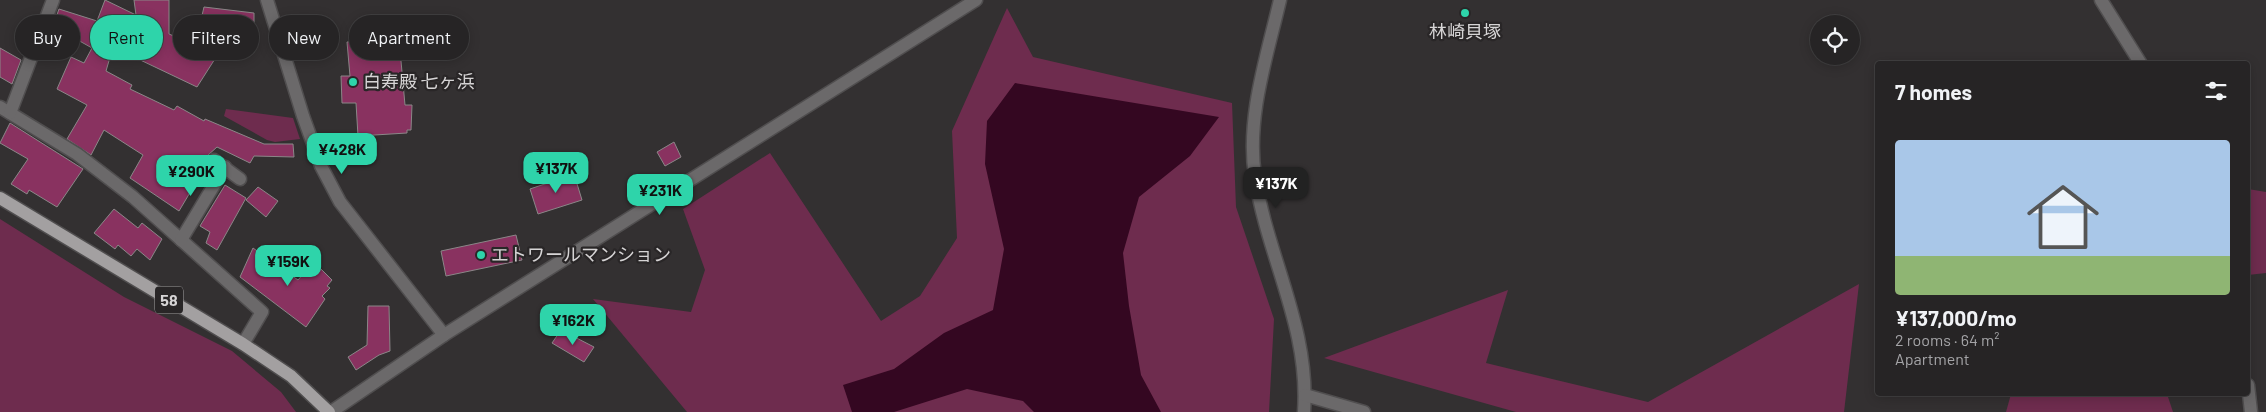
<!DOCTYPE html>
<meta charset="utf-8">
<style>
:root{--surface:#262425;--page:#2e2c2d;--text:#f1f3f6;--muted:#a4a4a7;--line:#424142;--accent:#2ed4aa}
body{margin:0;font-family:Barlow,"Noto Sans JP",sans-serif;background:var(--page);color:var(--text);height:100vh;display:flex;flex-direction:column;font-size:19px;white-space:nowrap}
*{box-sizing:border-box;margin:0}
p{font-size:16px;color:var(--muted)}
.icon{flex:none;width:28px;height:28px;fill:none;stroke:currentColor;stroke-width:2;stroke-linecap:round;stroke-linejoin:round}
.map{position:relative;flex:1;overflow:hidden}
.drawer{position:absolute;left:1875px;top:61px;width:375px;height:335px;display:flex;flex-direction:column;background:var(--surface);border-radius:5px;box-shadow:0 2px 12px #0003,0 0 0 1px var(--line)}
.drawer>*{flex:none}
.guide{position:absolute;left:15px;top:15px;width:475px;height:45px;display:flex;gap:10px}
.buttons{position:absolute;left:1810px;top:15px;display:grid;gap:10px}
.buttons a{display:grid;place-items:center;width:50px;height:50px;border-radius:50%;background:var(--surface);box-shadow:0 2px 12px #0003,0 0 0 1px var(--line);font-size:25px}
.price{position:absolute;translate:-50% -42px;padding:0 11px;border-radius:10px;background:var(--accent);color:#111;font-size:16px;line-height:32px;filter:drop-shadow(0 1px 2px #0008)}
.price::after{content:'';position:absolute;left:50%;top:30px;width:15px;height:11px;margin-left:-8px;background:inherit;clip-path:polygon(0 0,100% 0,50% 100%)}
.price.on{background:#222;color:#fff}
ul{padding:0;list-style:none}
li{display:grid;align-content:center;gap:10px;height:265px;padding:0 20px}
li span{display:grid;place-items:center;height:155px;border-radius:5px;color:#555}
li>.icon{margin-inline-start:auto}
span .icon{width:90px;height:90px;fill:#fffc;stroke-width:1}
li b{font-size:21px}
h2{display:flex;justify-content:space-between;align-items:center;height:60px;padding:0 20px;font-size:21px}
.chip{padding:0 18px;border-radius:22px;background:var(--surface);box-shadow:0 2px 12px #0003,0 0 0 1px var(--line);font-size:18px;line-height:45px}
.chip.on{background:var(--accent);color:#111}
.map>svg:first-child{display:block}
</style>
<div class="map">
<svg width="2266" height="412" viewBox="0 0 2266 412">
<rect width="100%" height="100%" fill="#333031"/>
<g fill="#6e2c4e">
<path d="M 1007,8 L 1033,57 L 1232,103 L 1236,207 L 1274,319 L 1269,412 L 687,412 L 593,299 L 691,312 L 705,270 L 683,209 L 770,153 L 881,321 L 920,296 L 957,238 L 952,131 Z"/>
<path d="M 226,109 L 293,118 L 300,139 L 275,142 L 267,140 L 224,116 Z"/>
<path d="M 2248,189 L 2266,192 L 2266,273 L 2248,275 Z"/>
<path d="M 0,219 L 124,297 L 232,351 L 281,392 L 296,412 L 0,412 Z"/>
<path d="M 1859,284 L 1844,412 L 1516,412 L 1324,358 L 1508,290 L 1486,363 L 1648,402 Z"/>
<path d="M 2011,394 L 2167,394 L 2173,412 L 2006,412 Z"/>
</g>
<path fill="#340721" d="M 1015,83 L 1219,117 L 1190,156 L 1139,197 L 1123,253 L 1129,306 L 1141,375 L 1161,412 L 1034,412 L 1023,401 L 967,389 L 894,412 L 852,412 L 843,385 L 894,369 L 944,333 L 993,310 L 1004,249 L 985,164 L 987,121 Z"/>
<g fill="#893260" stroke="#8b8788">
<path d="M 105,0 L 136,15 L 134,0 L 169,0 L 169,34 L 195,45 L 204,7 L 254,13 L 254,26 L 239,24 L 238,40 L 227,40 L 197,87 L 113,47 L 106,71 L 132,85 L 130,89 L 174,110 L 177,106 L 204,121 L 205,119 L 264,144 L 293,144 L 294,157 L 254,156 L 250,163 L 217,147 L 207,156 L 207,164 L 179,211 L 130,178 L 143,155 L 104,130 L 91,155 L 67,139 L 87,105 L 57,89 L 71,57 L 84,63 L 92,48 L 53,26 L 59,9 L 97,21 Z"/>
<path d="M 399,39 L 405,105 L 412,105 L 411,130 L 407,130 L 407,133 L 358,136 L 356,103 L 342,103 L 341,76 L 350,76 L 347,42 Z"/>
<path d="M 0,48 L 21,60 L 12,84 L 0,77 Z"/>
<path d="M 10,123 L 83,169 L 57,207 L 29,190 L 27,194 L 11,184 L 28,159 L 0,143 Z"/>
<path d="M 674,142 L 681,157 L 665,166 L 657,152 Z"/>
<path d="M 574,174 L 582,200 L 538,214 L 530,189 Z"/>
<path d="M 225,185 L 246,198 L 217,250 L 206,243 L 210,232 L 200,226 Z"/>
<path d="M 258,187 L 278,201 L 266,217 L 246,200 Z"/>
<path d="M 114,209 L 138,228 L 142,223 L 162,239 L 150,260 L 137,249 L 131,256 L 118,245 L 115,249 L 94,233 Z"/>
<path d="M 516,235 L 522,260 L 446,276 L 441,251 Z"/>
<path d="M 253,248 L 298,280 L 314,262 L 332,280 L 327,286 L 330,288 L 322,296 L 325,299 L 306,327 L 240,277 Z"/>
<path d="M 368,306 L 389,306 L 390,351 L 379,355 L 356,370 L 348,357 L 367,345 Z"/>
<path d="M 561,330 L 594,347 L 584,362 L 552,343 Z"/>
</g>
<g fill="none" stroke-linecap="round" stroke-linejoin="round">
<defs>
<g id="minor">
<path d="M 267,0 L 303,116 L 321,166 L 340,202 L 444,335"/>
<path d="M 1280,0 C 1267,56 1246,118 1255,176 C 1267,257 1310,327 1304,412"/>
<path d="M 2101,0 L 2141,64"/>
<path d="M 0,107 L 77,154 L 133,197 L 262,312 L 243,344"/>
<path d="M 10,113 L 53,0"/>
<path d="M 214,160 L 240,179"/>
<path d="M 181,240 L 225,167"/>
<path d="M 2248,385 L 2251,412"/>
<path d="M 1305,395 L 1364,412"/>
<path d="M 331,412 L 444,335 L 976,0"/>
</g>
<path id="major" d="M 0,198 L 243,344 L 291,376 L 329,412"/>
</defs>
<use href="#minor" stroke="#504e4f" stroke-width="15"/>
<use href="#major" stroke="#504e4f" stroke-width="15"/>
<use href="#minor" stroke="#6b696a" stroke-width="12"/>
<use href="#major" stroke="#a3a0a1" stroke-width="12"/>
</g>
<g fill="#2ed4aa" stroke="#292627" stroke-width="2">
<circle cx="1465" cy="13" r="5"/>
<circle cx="353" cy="82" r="5"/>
<circle cx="481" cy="255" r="5"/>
</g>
<g text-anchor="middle" stroke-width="4.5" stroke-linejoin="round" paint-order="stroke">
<rect fill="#292627" stroke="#a2a0a1" stroke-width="1" x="155" y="286.5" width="28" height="27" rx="4"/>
<g font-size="16" font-weight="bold" fill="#d6d4d5">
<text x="169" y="306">58</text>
</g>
<g font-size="18" fill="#d6d4d5" stroke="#292627" text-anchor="start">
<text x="1465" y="38" text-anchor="middle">林崎貝塚</text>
<text x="363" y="88">白寿殿 七ヶ浜</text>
<text x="491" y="261">エトワールマンション</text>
</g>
</g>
</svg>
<div class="buttons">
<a><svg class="icon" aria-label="locate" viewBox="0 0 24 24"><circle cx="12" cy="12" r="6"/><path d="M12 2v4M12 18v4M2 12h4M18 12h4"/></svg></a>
</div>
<b class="price" style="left:342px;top:175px">¥428K</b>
<b class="price" style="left:556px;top:194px">¥137K</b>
<b class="price" style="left:191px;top:197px">¥290K</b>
<b class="price on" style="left:1276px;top:209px">¥137K</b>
<b class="price" style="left:660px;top:216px">¥231K</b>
<b class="price" style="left:288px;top:287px">¥159K</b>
<b class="price" style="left:573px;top:346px">¥162K</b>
<div class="guide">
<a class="chip">Buy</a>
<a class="chip on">Rent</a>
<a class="chip">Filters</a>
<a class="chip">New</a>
<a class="chip">Apartment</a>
</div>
<section class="drawer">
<h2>7 homes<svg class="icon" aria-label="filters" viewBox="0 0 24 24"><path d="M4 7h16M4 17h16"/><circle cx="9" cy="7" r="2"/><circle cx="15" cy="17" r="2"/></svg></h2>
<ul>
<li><span style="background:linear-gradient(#a9c7e8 75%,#8fb573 0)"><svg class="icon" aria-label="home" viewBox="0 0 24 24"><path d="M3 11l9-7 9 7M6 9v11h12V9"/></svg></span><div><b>¥137,000/mo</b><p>2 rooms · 64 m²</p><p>Apartment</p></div></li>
</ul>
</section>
</div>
